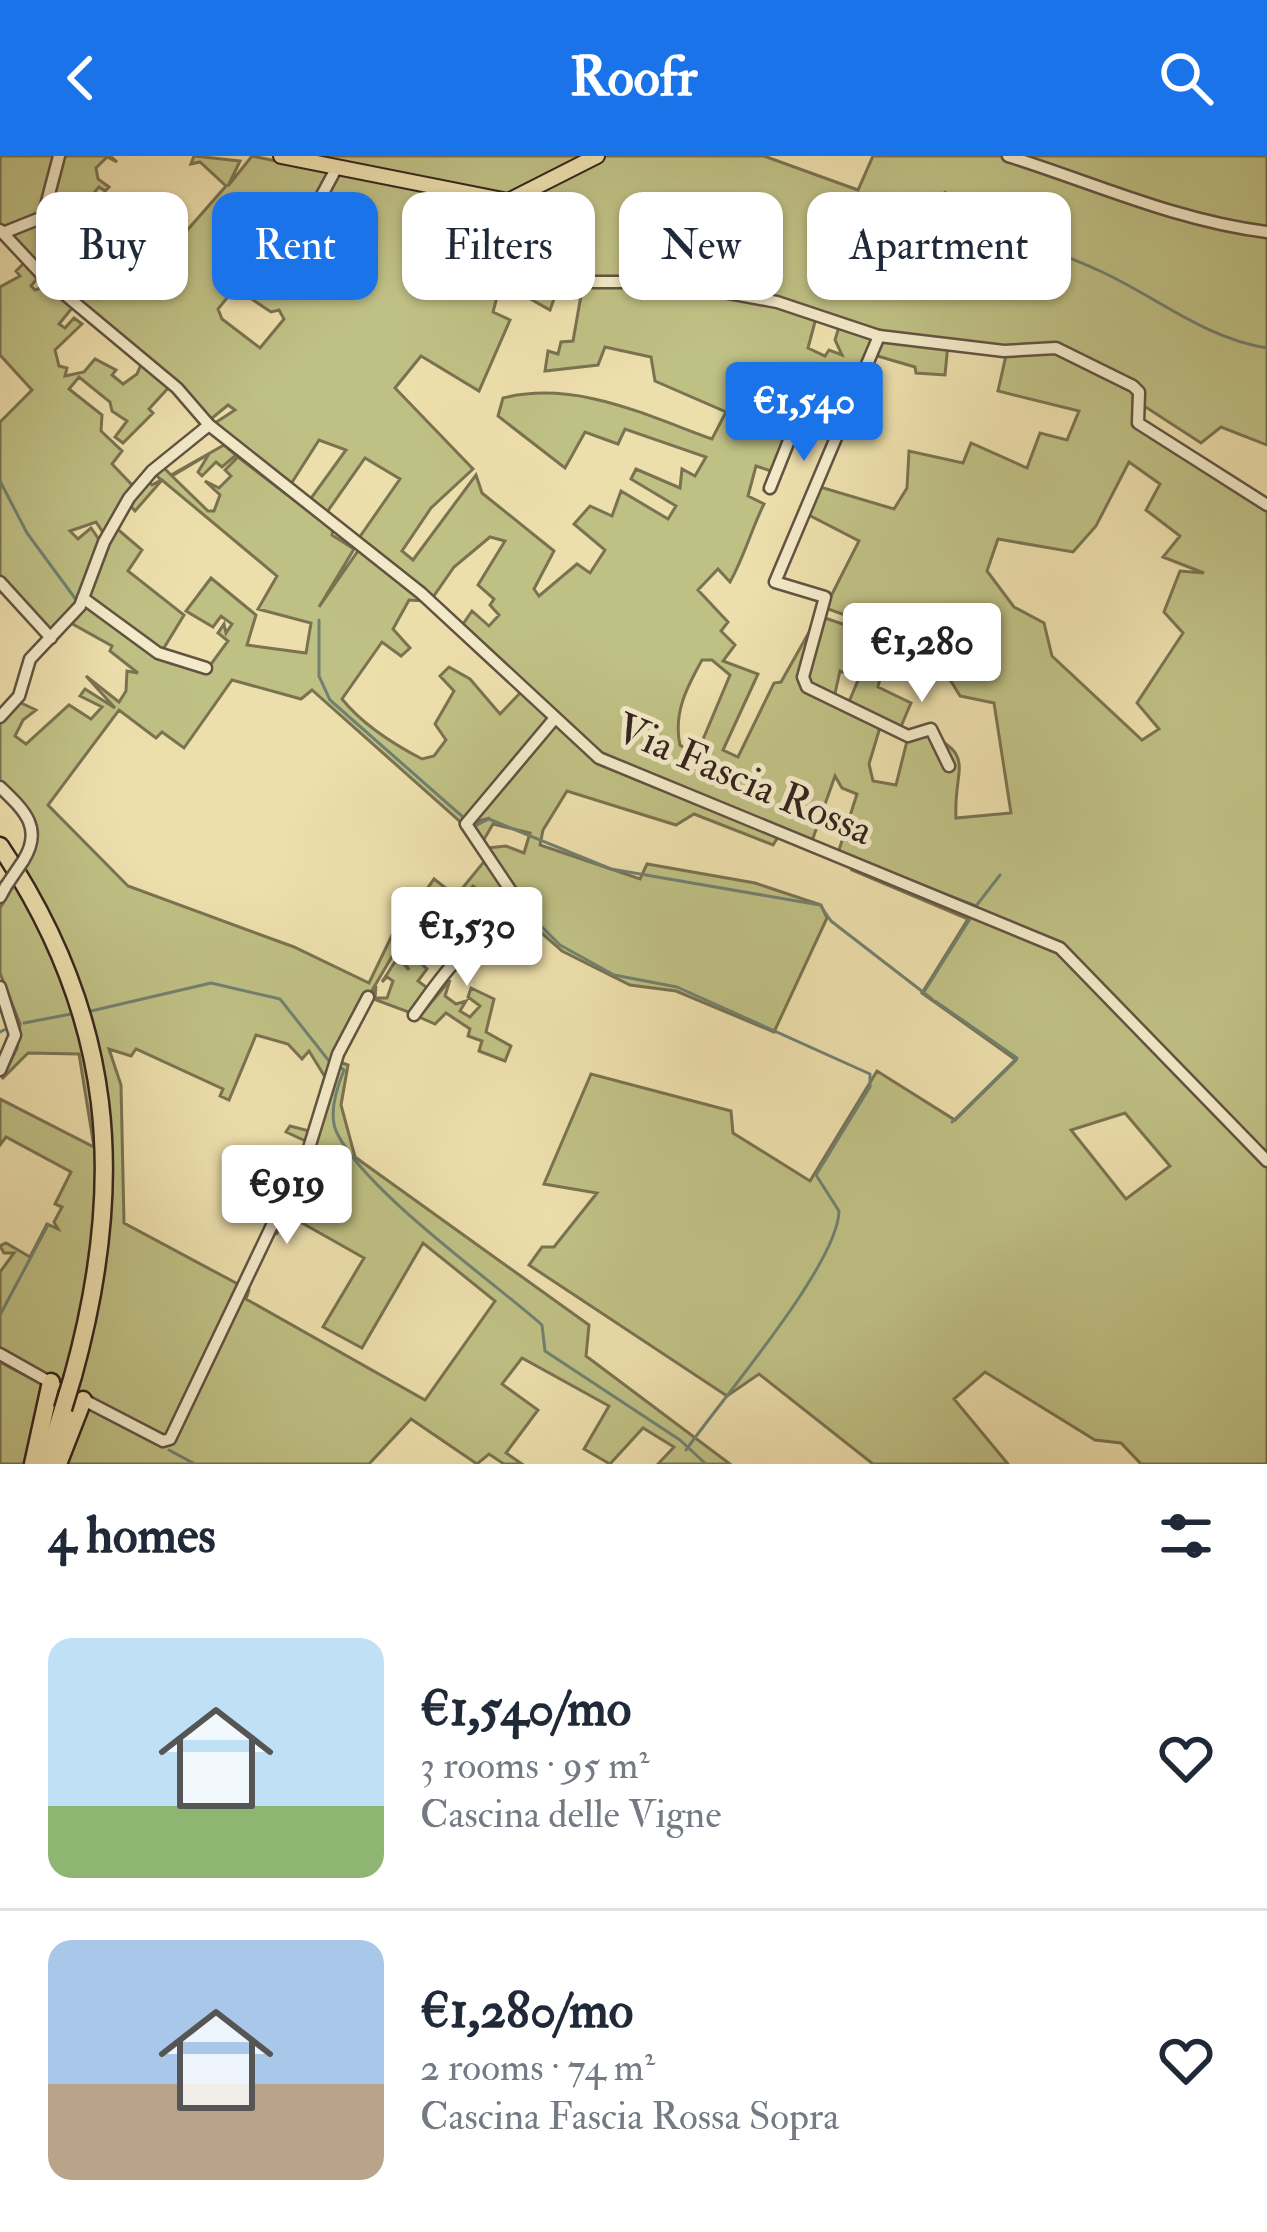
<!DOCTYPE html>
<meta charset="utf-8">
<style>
:root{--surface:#fff;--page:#f2f2f3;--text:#1f2937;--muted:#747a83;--line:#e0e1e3;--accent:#1a73e8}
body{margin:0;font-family:"IM FELL Double Pica",serif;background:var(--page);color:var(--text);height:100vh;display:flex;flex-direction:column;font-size:45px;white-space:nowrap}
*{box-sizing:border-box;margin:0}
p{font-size:39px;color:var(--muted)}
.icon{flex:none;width:66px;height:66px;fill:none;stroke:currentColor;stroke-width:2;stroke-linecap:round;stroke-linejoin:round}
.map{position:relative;height:1308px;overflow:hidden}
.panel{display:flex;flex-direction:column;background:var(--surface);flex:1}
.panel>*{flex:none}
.hud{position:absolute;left:36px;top:36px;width:1197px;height:108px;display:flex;gap:24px}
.price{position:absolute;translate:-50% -102px;padding:0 27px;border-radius:12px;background:#fff;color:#222;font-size:39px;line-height:78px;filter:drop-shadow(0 3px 6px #0008)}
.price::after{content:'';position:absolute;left:50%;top:72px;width:36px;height:27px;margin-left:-18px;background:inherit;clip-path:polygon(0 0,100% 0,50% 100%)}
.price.on{background:var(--accent);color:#fff}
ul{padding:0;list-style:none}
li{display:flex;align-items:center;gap:36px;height:300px;padding:0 48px}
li+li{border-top:3px solid var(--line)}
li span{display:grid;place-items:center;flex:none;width:336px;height:240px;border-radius:24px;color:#555}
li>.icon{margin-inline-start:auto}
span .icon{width:144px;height:144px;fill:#fffc;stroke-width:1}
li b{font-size:51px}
h2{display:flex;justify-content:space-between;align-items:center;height:144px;padding:0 48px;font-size:51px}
.chip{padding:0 42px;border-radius:24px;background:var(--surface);box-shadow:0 3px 9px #0004;font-size:42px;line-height:108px}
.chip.on{background:var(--accent);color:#fff}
header{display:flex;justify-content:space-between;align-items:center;height:156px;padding:0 48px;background:var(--accent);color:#fff;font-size:54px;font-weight:800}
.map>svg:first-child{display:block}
</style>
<header><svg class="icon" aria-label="back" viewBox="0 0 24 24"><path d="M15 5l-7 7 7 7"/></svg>Roofr<svg class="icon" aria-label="search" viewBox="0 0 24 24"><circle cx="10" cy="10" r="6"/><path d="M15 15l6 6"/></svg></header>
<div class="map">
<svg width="1267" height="1308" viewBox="0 0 1267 1308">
<rect width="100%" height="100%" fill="#eddfac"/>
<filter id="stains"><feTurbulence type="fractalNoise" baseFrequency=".00167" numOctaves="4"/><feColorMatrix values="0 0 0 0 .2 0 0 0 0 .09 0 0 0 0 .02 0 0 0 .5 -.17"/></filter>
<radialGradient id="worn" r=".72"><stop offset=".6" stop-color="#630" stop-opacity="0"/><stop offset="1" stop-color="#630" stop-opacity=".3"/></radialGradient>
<g fill="#bfc084" stroke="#7a7250" stroke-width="3" fill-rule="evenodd">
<path d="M 0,0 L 55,0 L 42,59 L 0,73 Z"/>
<path d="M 62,0 L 110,0 L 117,6 L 107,1 L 96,12 L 98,23 L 109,31 L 105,35 L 99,31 L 82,51 L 93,85 L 105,94 L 79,129 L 98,143 L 143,86 L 145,78 L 140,78 L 146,70 L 138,63 L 150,51 L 182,80 L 226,30 L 200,6 L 191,8 L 194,0 L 240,5 L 228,30 L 252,0 L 461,43 L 555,122 L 559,129 L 550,154 L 527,141 L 523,110 L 509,96 L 493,156 L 510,164 L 479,235 L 421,200 L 395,232 L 473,313 L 431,352 L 402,395 L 413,404 L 476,319 L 482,337 L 554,395 L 534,433 L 539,440 L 577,408 L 590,417 L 605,394 L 574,368 L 590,350 L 612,360 L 621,335 L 668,363 L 676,350 L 631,323 L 636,313 L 680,332 L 682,313 L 695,320 L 706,301 L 625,273 L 618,288 L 585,276 L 565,312 L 498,260 L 503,242 C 576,224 645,259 712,283 L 726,256 L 655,225 L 651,201 L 605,191 L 598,209 L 545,215 L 548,195 L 558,198 L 561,186 L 573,185 L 583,128 C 666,127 736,137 816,162 L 808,192 L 825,200 L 829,194 L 842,199 L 835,184 L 839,171 L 876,182 L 836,279 L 800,267 L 771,335 L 764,334 L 771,315 L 756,310 L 748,340 L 764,348 C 751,374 745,399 730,426 L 718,413 L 698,434 L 728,466 L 721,475 L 735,489 L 723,505 L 758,518 L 723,594 L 738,601 L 774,527 L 781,526 L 821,455 L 802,529 L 881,568 L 869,608 L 873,625 L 896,629 L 908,581 L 921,575 C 979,599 953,611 956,662 L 1011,657 L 994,547 L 960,540 L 949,522 L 924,520 L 876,496 L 868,512 L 881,518 L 878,531 L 911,547 L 899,575 L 848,548 L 859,522 L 840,515 L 834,542 L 806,525 L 822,461 L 890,484 L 896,477 L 825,452 L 859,385 L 805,357 L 817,330 L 894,353 L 907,332 L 909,295 L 963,307 L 971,287 L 1027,312 L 1040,277 L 1067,284 L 1079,255 L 998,235 L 1007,195 L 893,179 L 778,145 L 669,125 L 557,118 L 491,63 L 518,75 L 516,83 L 557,90 L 561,73 L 531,66 L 523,55 L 525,41 L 602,0 L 764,0 L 858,34 L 873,0 L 1267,0 L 1267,289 L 1221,271 L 1201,287 L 1144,250 L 1132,232 L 1145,275 L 1267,352 L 1267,1308 L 1141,1308 L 1121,1287 L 1095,1284 L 985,1216 L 954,1243 L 1008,1308 L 873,1308 L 759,1218 L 727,1240 L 529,1109 L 542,1091 L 554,1091 L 597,1037 L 544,1028 L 591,918 L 731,955 L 733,977 L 810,1025 L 877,915 L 955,964 L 1016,904 L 922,837 L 968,763 L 852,714 L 855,708 L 838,697 L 857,638 L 842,632 L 835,620 L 812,685 L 600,600 L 461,471 L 472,455 L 489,470 L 499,459 L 490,449 L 494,443 L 478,429 L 505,385 L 490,381 L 454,411 L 431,444 L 359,382 L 400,323 L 365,302 L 325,359 L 309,345 L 346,294 L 319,284 L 289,331 L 215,267 L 235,254 L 228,249 L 211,263 L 71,141 L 78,129 L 69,119 L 55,132 L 10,78 L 45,64 ZM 235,132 L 271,156 L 279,154 L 284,163 L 260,192 L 222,163 L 218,153 ZM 1129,306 L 1160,328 L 1146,354 L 1180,380 L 1163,401 L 1204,417 L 1180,415 L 1164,456 L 1183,477 L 1137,547 L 1159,573 L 1142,584 L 1052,500 L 1044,467 L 1014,451 L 987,415 L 998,383 L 1073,396 L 1096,370 ZM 702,504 L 712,504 L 730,519 L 696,600 L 680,589 C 673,557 687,531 702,504 ZM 1125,957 L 1170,1010 L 1126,1043 L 1071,974 Z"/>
<path d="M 302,0 L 587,0 L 511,39 Z"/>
<path d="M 26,105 L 40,119 L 31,130 L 35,134 L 49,129 L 73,151 L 59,168 L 65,172 L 74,162 L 82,168 L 55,194 L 59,210 L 67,212 L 65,220 L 84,216 L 95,203 L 116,214 L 112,219 L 123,228 L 137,218 L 142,206 L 169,231 L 149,253 L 153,257 L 123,287 L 115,281 L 127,265 L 112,255 L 110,246 L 79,221 L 69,233 L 102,259 L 101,275 L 122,295 L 112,308 L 134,331 L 127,342 L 148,325 L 152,329 L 161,324 L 155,318 L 163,311 L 171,319 L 224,289 L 236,299 L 222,311 L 216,306 L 202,320 L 198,316 L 209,298 L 172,320 L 208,355 L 214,355 L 220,339 L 205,325 L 219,332 L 231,320 L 225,314 L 238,301 L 333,374 L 332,379 L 354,393 L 319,451 L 360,392 L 426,445 L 409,444 L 393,473 L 410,492 L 401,500 L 382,486 L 342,543 C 363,569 393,588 422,603 L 434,600 L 446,584 L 435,568 L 454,535 L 440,520 L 449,511 L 470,523 L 500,558 L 523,534 L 550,564 L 464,669 L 312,534 L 301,543 L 232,524 L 184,592 L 162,576 L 156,582 L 119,554 L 48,649 L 128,730 L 294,791 L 369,827 L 397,769 L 400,787 L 335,897 L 337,905 L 348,909 L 341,949 L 355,1001 L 589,1169 L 586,1200 L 730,1308 L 658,1308 L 674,1291 L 643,1272 L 610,1308 L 584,1293 L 609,1250 L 522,1202 L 502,1228 L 538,1254 L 506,1297 L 522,1308 L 504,1308 L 489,1298 L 477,1308 L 411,1263 L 369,1308 L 61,1308 L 86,1246 L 86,1239 L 75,1236 C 135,1058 118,878 23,715 C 49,675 33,653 0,624 L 0,565 L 19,546 L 36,554 L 23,564 L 15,580 L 26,588 L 69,549 L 91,563 L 102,551 L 80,540 L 85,533 L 115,552 L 86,520 L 119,546 L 126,535 L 127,515 L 138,517 L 110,495 L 112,490 L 69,466 L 86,443 L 114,370 L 142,394 L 128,415 L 184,459 L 159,500 L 206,515 L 228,485 L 218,477 L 224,468 L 226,477 L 232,468 L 221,460 L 213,471 L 186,455 L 211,422 L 256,459 L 247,489 L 306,497 L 311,467 L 258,453 L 277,420 L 162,324 L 135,355 L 129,348 L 134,340 L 125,345 L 104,378 L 96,366 L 70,375 L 78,383 L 91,372 L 100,385 L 79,445 L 53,477 L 0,423 L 0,266 L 32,234 L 0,199 L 0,131 L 20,120 L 16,115 ZM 256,879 L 288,888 L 302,903 L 309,895 L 325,921 L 309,975 L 290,970 L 286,976 L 314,989 L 274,1073 L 277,1077 L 288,1059 L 364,1102 L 323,1171 L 362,1192 L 423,1087 L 495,1145 L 425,1244 L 246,1143 L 249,1134 L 124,1067 L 121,929 L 109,893 L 131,900 L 136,893 L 223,933 L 220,940 L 229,944 Z"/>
<path d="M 881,183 L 948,188 L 945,219 L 916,217 L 915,211 L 874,199 Z"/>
<path d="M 558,566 L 597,603 L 780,678 L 773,689 L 694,658 L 676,669 L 567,635 L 543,674 L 540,689 L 640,723 L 647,708 L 755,727 L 821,749 L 827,762 L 774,876 L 676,835 L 630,829 L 562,795 L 529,766 L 487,692 L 506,690 L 524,697 L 530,677 L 493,668 L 483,685 L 473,671 L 490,662 L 471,667 Z"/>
<path d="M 487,702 L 513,741 L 503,757 L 492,749 L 484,751 L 485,739 L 473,730 L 463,741 L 482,756 L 491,773 C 470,756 451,752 427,733 L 434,723 L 456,740 Z"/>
<path d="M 17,724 C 72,834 113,959 98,1086 C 92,1133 75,1182 63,1229 L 0,1196 L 0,1116 L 14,1097 L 4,1097 L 0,1090 L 6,1087 L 30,1101 L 47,1068 L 58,1073 L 54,1066 L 62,1051 L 55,1048 L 71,1016 L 6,981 L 0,989 L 0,943 L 94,991 L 79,898 L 28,897 L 2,923 L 17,892 L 20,868 L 0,817 L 0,752 Z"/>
<path d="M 405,792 L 427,813 L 418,825 L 430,834 L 411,857 L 376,844 L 371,840 L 376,830 L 375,842 L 387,842 L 393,825 L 387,821 L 382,826 L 398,801 L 409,814 L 400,798 Z"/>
<path d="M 450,824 L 445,840 L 456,848 L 466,845 L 460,855 L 470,861 L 480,850 L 468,841 L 471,832 L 494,843 L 486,876 L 511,890 L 505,905 L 479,895 L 482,885 L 468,880 L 470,873 L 446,857 L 435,868 L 419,861 Z"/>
<path d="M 0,1206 L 47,1231 L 29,1308 L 0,1308 Z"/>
</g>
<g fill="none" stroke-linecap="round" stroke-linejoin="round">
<g stroke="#718070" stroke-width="3">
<path d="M 945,36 C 985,74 1048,91 1100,115 C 1157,141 1204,182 1267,192"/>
<path d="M 0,325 L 27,377 L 77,445 L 72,451"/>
<path d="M 319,464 L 319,520 L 330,544 L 464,662"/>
<path d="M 473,670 L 489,663 L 611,713 L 820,749 L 831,765 L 932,843"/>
<path d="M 891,717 L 976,750 L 1000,719"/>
<path d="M 533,762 L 560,789 L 614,819 L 677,831 L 870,918 L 870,931 L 816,1019 L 839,1055 C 838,1109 720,1245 686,1294"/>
<path d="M 924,836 L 973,758"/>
<path d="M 935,845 L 1017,902 L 952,966"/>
<path d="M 91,855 L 211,827 L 280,843 L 329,905"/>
<path d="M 24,867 L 71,858"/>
<path d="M 0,876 L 6,873"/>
<path d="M 340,911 L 344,914 C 337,931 328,959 337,977 C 365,1035 490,1123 542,1169 L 545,1195 L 680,1284 L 706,1308"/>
<path d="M 0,1159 L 48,1069"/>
<path d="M 169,1294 L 195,1308"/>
</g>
<defs>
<g id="minor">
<path d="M 1008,0 C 1094,27 1177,65 1267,76"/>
<path d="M 462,38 L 556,121 L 582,126 L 669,126 L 777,146 L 879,180 L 1004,195 L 1056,192 L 1133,230 L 1139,236 L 1138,267 L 1267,349"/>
<path d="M 0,74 L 45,122 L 177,232 L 209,269 L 421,437 L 599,602 L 1060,792 L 1267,1005"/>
<path d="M 3,77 L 43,61 L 59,0"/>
<path d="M 286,106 L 337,11"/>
<path d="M 879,180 L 775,426 L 825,441 L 803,521 L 807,531 L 908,580 L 931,573 L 949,610"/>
<path d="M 770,332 L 796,267 L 838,278"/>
<path d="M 0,426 L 51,482"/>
<path d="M 83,442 L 158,497 L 206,512"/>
<path d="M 0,561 L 19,540 L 30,503 L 80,450 L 104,386 L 129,342 L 152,315 L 209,269"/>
<path d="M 0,631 C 24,654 44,672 23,705"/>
<path d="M 0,741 L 6,730"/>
<path d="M 491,774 L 515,742"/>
<path d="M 498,790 L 529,762 L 466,668 L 555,562"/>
<path d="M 0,831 L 15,879 L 0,914"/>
<path d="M 414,859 C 436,829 453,802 484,781"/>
<path d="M 0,1198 L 55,1229"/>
<path d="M 82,1243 L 163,1285 L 170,1283 L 309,992 L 338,898 L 368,841"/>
</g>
<path id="major" d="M 281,0 L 508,45 L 597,0"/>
<g id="highway">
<path d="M 0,690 C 115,861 127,1025 73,1220"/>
<path d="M 33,1308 L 51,1226"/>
<path d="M 46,1308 L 63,1253"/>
<path d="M 58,1308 L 83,1244"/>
</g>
</defs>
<use href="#minor" stroke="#625341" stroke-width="15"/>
<use href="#major" stroke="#34241d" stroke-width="18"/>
<use href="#highway" stroke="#34241d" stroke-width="21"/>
<use href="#minor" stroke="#f3eac9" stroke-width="10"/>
<use href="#major" stroke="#eddfac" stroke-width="14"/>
<use href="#highway" stroke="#eddfac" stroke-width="16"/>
<defs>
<path id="minor-bridge" d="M 6,730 L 23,705"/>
<path id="highway-bridge" d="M 63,1253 L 73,1220"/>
</defs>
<use href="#minor-bridge" stroke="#625341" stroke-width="15" stroke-linecap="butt"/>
<use href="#highway-bridge" stroke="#34241d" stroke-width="21" stroke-linecap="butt"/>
<use href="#minor-bridge" stroke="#f3eac9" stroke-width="10"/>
<use href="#highway-bridge" stroke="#eddfac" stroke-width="16"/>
</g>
<g text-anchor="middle" stroke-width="10" stroke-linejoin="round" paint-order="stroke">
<g font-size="42" fill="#34241d" stroke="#f3eac9">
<text transform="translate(745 622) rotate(23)" y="15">Via Fascia Rossa</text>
</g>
</g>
<rect width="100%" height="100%" filter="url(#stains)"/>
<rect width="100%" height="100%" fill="url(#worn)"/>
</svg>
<b class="price on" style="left:804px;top:308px">€1,540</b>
<b class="price" style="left:922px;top:549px">€1,280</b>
<b class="price" style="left:467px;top:833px">€1,530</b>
<b class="price" style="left:287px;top:1091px">€919</b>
<div class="hud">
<a class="chip">Buy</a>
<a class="chip on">Rent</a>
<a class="chip">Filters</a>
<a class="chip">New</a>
<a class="chip">Apartment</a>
</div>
</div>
<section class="panel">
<h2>4 homes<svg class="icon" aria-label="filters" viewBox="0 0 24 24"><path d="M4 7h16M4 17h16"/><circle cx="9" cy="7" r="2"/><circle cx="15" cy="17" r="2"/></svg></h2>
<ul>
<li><span style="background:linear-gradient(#bfe0f5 70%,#8fb573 0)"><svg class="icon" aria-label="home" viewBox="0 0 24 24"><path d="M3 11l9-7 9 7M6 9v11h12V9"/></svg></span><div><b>€1,540/mo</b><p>3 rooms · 95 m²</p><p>Cascina delle Vigne</p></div><svg class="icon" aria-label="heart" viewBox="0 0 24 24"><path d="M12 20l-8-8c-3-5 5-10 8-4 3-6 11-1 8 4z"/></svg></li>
<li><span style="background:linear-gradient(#a9c7e8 60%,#b9a48a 0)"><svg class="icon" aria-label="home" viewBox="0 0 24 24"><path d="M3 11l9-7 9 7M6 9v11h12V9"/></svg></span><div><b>€1,280/mo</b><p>2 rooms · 74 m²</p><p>Cascina Fascia Rossa Sopra</p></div><svg class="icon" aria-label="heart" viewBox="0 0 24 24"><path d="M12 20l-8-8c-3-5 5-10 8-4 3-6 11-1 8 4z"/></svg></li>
</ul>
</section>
